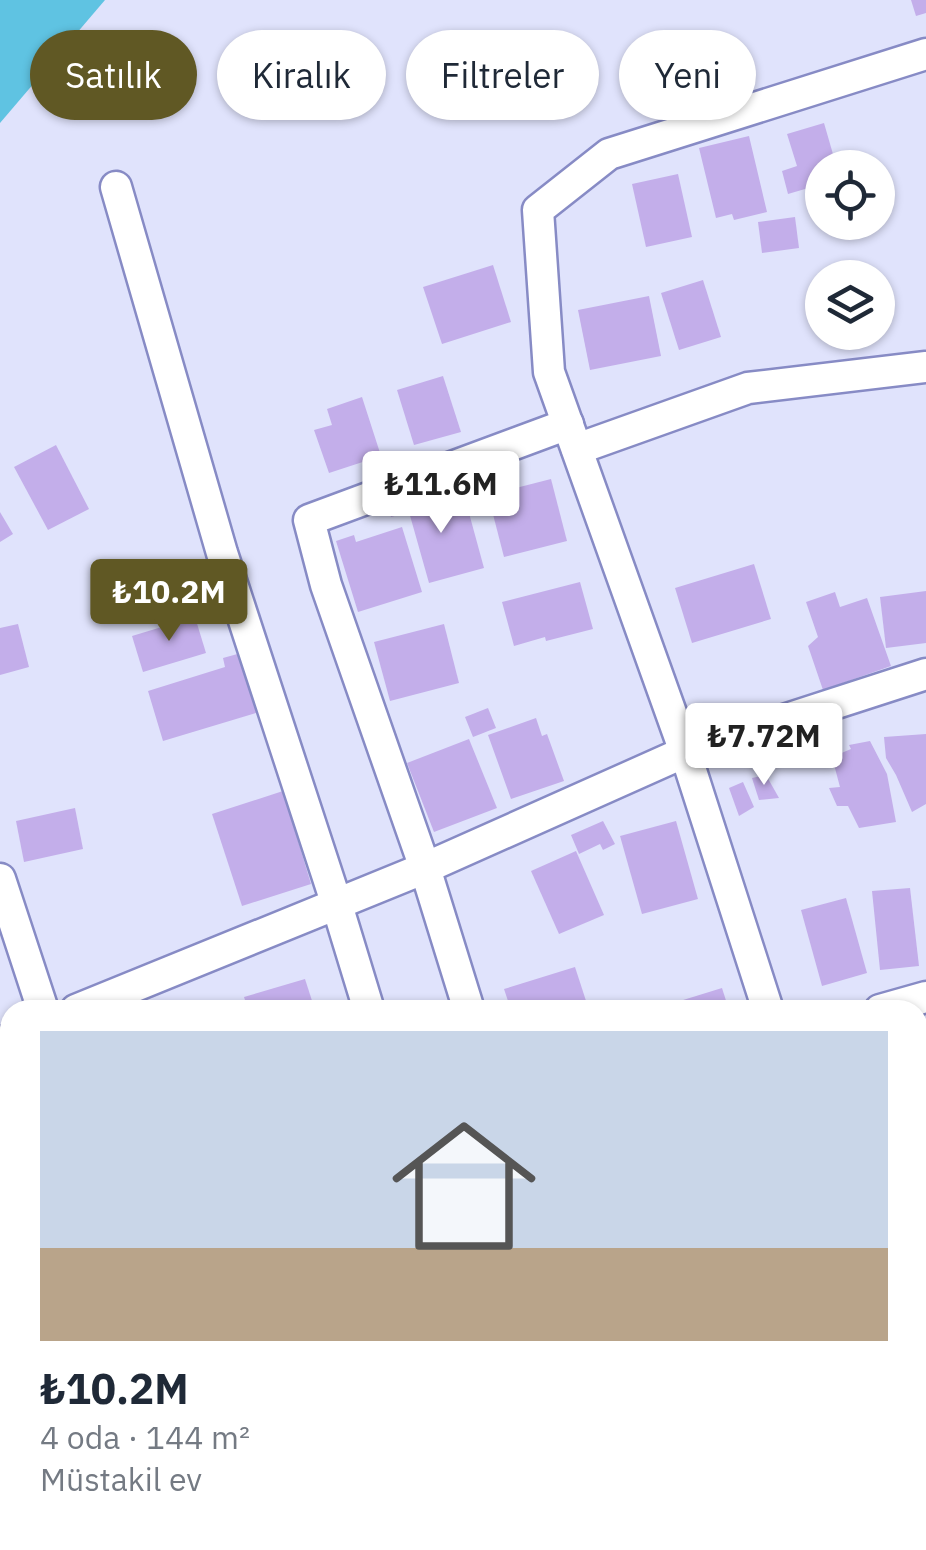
<!DOCTYPE html>
<html lang="tr">
<meta charset="utf-8">
<style>
:root{--surface:#fff;--page:#f2f2f3;--text:#1f2937;--muted:#747a83;--line:#e0e1e3;--accent:#605824}
body{margin:0;font-family:"IBM Plex Sans",sans-serif;background:var(--page);color:var(--text);height:100vh;display:flex;flex-direction:column;font-size:38px;white-space:nowrap}
*{box-sizing:border-box;margin:0}
p{font-size:32px;color:var(--muted)}
.icon{flex:none;width:55px;height:55px;fill:none;stroke:currentColor;stroke-width:2;stroke-linecap:round;stroke-linejoin:round}
.map{position:relative;flex:1;overflow:hidden}
.details{position:absolute;left:0px;top:1000px;width:928px;height:550px;display:flex;flex-direction:column;background:var(--surface);border-radius:30px 30px 0 0;box-shadow:0 2px 8px #0004}
.details>*{flex:none}
.hud{position:absolute;left:30px;top:30px;width:868px;height:90px;display:flex;gap:20px}
.tools{position:absolute;left:805px;top:150px;display:grid;gap:20px}
.tools a{display:grid;place-items:center;width:90px;height:90px;border-radius:50%;background:var(--surface);box-shadow:0 2px 8px #0004;font-size:50px}
.price{position:absolute;translate:-50% -85px;padding:0 22px;border-radius:10px;background:#fff;color:#222;font-size:32px;line-height:65px;filter:drop-shadow(0 2px 5px #0008)}
.price::after{content:'';position:absolute;left:50%;top:60px;width:30px;height:22px;margin-left:-15px;background:inherit;clip-path:polygon(0 0,100% 0,50% 100%)}
.price.on{background:var(--accent);color:#fff}
ul{padding:0;list-style:none}
li{display:grid;align-content:center;gap:20px;height:530px;padding:0 40px}
li+li{border-top:2px solid var(--line)}
li span{display:grid;place-items:center;height:310px;border-radius:0px;color:#555}
li>.icon{margin-inline-start:auto}
span .icon{width:180px;height:180px;fill:#fffc;stroke-width:1}
li b{font-size:42px}
.chip{padding:0 35px;border-radius:45px;background:var(--surface);box-shadow:0 2px 8px #0004;font-size:35px;line-height:90px}
.chip.on{background:var(--accent);color:#fff}
.map>svg:first-child{display:block}
</style>
<div class="map">
<svg width="926" height="1550" viewBox="0 0 926 1550">
<rect width="100%" height="100%" fill="#e0e3fc"/>
<path fill="#5fc3e2" d="M 0,0 L 105,0 L 0,123 Z"/>
<g fill="#c3aeea">
<path d="M 911,0 L 926,0 L 926,13 L 916,16 Z"/>
<path d="M 824,123 L 837,168 L 822,168 L 822,184 L 788,194 L 782,171 L 797,166 L 787,134 Z"/>
<path d="M 749,136 L 767,212 L 734,220 L 732,214 L 716,218 L 699,148 Z"/>
<path d="M 678,174 L 692,237 L 646,247 L 632,184 Z"/>
<path d="M 795,217 L 799,248 L 762,253 L 758,222 Z"/>
<path d="M 493,265 L 511,322 L 442,344 L 423,287 Z"/>
<path d="M 703,280 L 721,337 L 679,350 L 661,293 Z"/>
<path d="M 649,296 L 661,356 L 590,370 L 578,310 Z"/>
<path d="M 443,376 L 461,432 L 414,445 L 397,390 Z"/>
<path d="M 362,397 L 381,456 L 329,473 L 314,430 L 332,425 L 327,409 Z"/>
<path d="M 56,445 L 89,509 L 48,530 L 14,467 Z"/>
<path d="M 551,479 L 567,541 L 504,557 L 488,495 Z"/>
<path d="M 421,490 L 428,513 L 466,502 L 484,568 L 429,583 L 409,512 L 391,517 L 386,500 Z"/>
<path d="M 0,512 L 13,534 L 0,542 Z"/>
<path d="M 402,527 L 422,592 L 358,612 L 336,541 L 354,535 L 356,542 Z"/>
<path d="M 754,564 L 771,619 L 692,643 L 675,588 Z"/>
<path d="M 580,582 L 593,629 L 546,641 L 545,637 L 514,646 L 502,602 Z"/>
<path d="M 926,591 L 926,643 L 886,648 L 880,597 Z"/>
<path d="M 835,592 L 840,607 L 867,598 L 891,666 L 823,690 L 808,646 L 818,637 L 806,602 Z"/>
<path d="M 195,617 L 206,653 L 143,672 L 132,636 Z"/>
<path d="M 18,624 L 29,667 L 0,675 L 0,628 Z"/>
<path d="M 444,624 L 459,683 L 390,701 L 374,642 Z"/>
<path d="M 241,653 L 259,712 L 163,741 L 148,691 L 225,667 L 223,658 Z"/>
<path d="M 488,708 L 496,728 L 473,737 L 465,717 Z"/>
<path d="M 536,718 L 542,736 L 547,734 L 564,781 L 511,799 L 488,735 Z"/>
<path d="M 926,734 L 926,804 L 912,812 L 896,775 L 886,758 L 884,737 Z"/>
<path d="M 469,739 L 497,808 L 434,832 L 407,763 Z"/>
<path d="M 870,741 L 887,774 L 896,822 L 859,828 L 848,806 L 837,806 L 829,788 L 840,787 L 832,757 L 851,749 L 849,745 Z"/>
<path d="M 766,775 L 779,798 L 759,800 L 752,778 Z"/>
<path d="M 743,782 L 754,807 L 739,816 L 729,788 Z"/>
<path d="M 283,791 L 311,884 L 242,906 L 212,814 Z"/>
<path d="M 75,808 L 83,849 L 24,862 L 16,821 Z"/>
<path d="M 603,821 L 615,844 L 603,850 L 600,844 L 579,854 L 571,835 Z"/>
<path d="M 676,821 L 698,899 L 642,914 L 620,836 Z"/>
<path d="M 576,851 L 604,915 L 559,934 L 531,871 Z"/>
<path d="M 910,888 L 919,966 L 880,970 L 872,891 Z"/>
<path d="M 846,898 L 867,973 L 822,986 L 801,910 Z"/>
<path d="M 575,967 L 589,1010 L 511,1010 L 504,989 Z"/>
<path d="M 305,979 L 315,1010 L 248,1010 L 244,997 Z"/>
<path d="M 722,988 L 729,1010 L 654,1010 L 654,1009 Z"/>
<path d="M 926,1136 L 926,1186 L 918,1188 L 918,1138 Z"/>
<path d="M 10,1222 L 10,1275 L 2,1277 L 0,1270 L 0,1225 Z"/>
<path d="M 10,1303 L 10,1349 L 9,1349 L 0,1320 L 0,1306 Z"/>
<path d="M 918,1464 L 926,1464 L 926,1515 L 918,1516 Z"/>
<path d="M 10,1471 L 10,1540 L 29,1540 L 29,1542 L 0,1547 L 0,1473 Z"/>
</g>
<g fill="none" stroke-linecap="round" stroke-linejoin="round">
<defs>
<g id="street">
<path d="M 116,187 L 222,553 L 337,905 L 369,1010"/>
<path d="M 577,449 L 748,388 L 926,367"/>
<path d="M 0,879 L 43,1010"/>
<path d="M 76,1010 L 425,868 L 685,752 L 926,674"/>
<path d="M 469,1010 L 425,868 L 326,585 L 309,520 L 568,424"/>
<path d="M 768,1010 L 685,752 L 549,372 L 538,210 L 609,154 L 926,54"/>
<path d="M 880,1010 L 926,997"/>
<path d="M 0,1043 L 10,1039"/>
<path d="M 918,1411 L 926,1412"/>
<path d="M 192,1540 L 195,1550"/>
<path d="M 490,1540 L 492,1550"/>
<path d="M 117,1550 L 164,1540"/>
<path d="M 713,1550 L 715,1540"/>
</g>
</defs>
<use href="#street" stroke="#878bc5" stroke-width="35"/>
<use href="#street" stroke="#fff" stroke-width="30"/>
</g>
</svg>
<div class="tools">
<a><svg class="icon" aria-label="locate" viewBox="0 0 24 24"><circle cx="12" cy="12" r="6"/><path d="M12 2v4M12 18v4M2 12h4M18 12h4"/></svg></a>
<a><svg class="icon" aria-label="layers" viewBox="0 0 24 24"><path d="M12 4l9 5-9 5-9-5zM3 14l9 5 9-5"/></svg></a>
</div>
<b class="price" style="left:441px;top:536px">₺11.6M</b>
<b class="price on" style="left:169px;top:644px">₺10.2M</b>
<b class="price" style="left:764px;top:788px">₺7.72M</b>
<div class="hud">
<a class="chip on">Satılık</a>
<a class="chip">Kiralık</a>
<a class="chip">Filtreler</a>
<a class="chip">Yeni</a>
</div>
<section class="details">
<ul>
<li><span style="background:linear-gradient(#c9d6e8 70%,#b9a48a 0)"><svg class="icon" aria-label="home" viewBox="0 0 24 24"><path d="M3 11l9-7 9 7M6 9v11h12V9"/></svg></span><div><b>₺10.2M</b><p>4 oda · 144 m²</p><p>Müstakil ev</p></div></li>
</ul>
</section>
</div>
